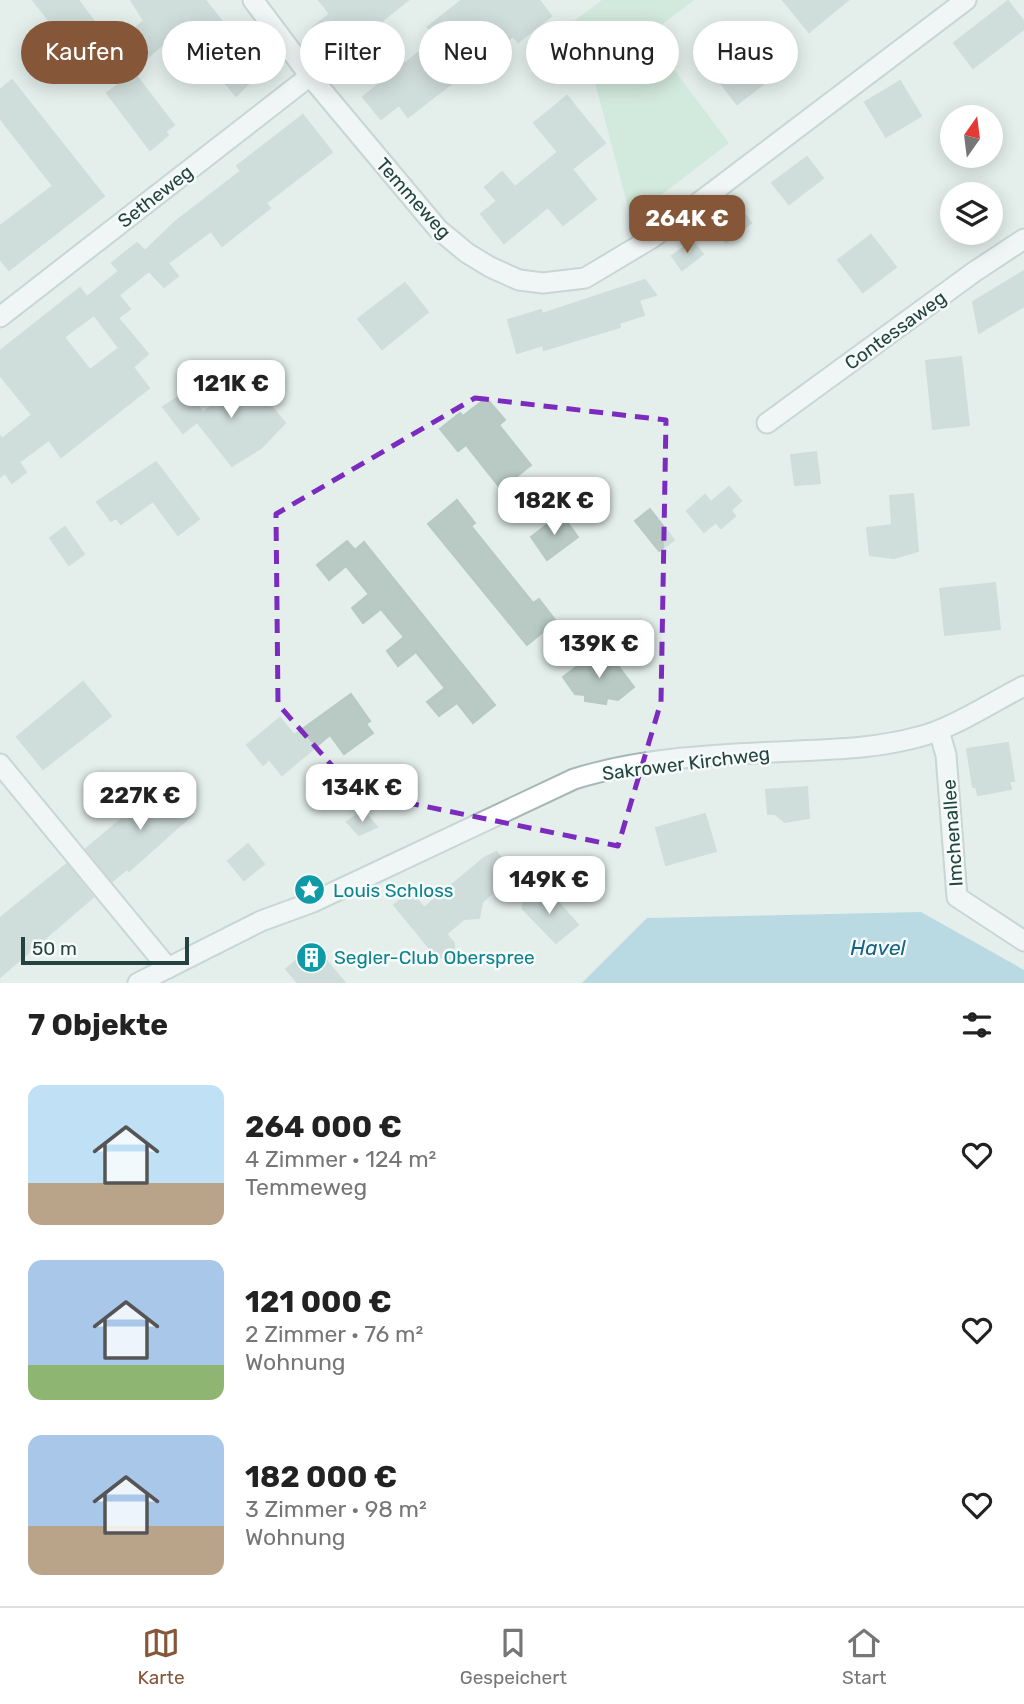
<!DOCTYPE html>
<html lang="de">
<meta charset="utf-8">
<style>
:root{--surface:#fff;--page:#f2f2f2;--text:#222;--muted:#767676;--line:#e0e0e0;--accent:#855638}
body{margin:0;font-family:Rubik,sans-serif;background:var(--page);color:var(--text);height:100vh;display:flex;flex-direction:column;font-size:26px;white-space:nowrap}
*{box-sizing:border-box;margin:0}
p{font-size:23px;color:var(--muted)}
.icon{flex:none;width:38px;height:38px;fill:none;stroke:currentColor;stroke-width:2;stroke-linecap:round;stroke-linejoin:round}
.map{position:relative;height:983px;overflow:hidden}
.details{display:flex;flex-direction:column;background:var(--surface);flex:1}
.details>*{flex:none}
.guide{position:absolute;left:21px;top:21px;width:984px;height:63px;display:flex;gap:14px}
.needle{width:46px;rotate:14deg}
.fabs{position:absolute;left:940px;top:105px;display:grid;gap:14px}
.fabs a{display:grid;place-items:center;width:63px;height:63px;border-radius:50%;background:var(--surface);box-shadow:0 4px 18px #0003;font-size:35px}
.scale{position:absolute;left:21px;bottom:18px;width:168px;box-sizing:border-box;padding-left:7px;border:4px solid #22433f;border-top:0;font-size:19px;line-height:24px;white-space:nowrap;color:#22433f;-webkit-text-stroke:5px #f6fbf9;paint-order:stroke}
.price{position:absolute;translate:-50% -60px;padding:0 16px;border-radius:14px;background:#fff;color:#222;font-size:23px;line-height:46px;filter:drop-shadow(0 2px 4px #0008)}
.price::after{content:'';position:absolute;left:50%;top:42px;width:21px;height:16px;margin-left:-10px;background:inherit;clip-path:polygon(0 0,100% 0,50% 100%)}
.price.current{background:var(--accent);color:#fff}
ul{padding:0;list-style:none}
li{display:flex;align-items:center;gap:21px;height:175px;padding:0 28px}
li span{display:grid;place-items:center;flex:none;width:196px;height:140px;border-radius:14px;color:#555}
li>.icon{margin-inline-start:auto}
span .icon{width:84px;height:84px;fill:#fffc;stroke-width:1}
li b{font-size:30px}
h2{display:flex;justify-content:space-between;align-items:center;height:84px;padding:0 28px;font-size:30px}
.pill{padding:0 24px;border-radius:32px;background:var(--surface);box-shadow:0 4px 18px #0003;font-size:24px;line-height:63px}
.pill.current{background:var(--accent);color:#fff}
.menu{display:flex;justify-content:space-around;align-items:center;height:98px;border-top:2px solid var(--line);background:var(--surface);font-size:19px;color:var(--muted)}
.menu a{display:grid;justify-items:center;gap:4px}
.menu .current{color:var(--accent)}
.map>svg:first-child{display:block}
</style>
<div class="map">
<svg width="1024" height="983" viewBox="0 0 1024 983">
<rect width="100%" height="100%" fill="#e4efec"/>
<path fill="#bce2cb" d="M 602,0 L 694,0 L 648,35 L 729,143 L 631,218 L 589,60 L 565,28 Z"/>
<path fill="#88c1d8" d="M 921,912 L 1024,970 L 1024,983 L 582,983 L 647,918 Z"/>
<g fill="#b9cac5" stroke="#b6c9c4" stroke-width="2" fill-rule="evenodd">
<path d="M 33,0 L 78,0 L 108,40 L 82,62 Z"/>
<path d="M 131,0 L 205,0 L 261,71 L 236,96 L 195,45 L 175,60 L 163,44 L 143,61 L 124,37 L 144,21 Z"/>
<path d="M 319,0 L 408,0 L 368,32 L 364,26 L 333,51 L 313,27 L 330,14 Z"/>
<path d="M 462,0 L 539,0 L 551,16 L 518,42 L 513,36 L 408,117 L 399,105 L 381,119 L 363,97 L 437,38 L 428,27 Z"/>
<path d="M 783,0 L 848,0 L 809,32 Z"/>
<path d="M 1008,1 L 1024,22 L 1024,29 L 973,68 L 954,43 Z"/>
<path d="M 750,45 L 774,76 L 737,104 L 713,73 Z"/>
<path d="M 134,73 L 174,125 L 165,132 L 168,135 L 150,150 L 107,93 Z"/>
<path d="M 12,80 L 104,196 L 9,270 L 0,259 L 0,226 L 53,186 L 0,118 L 0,90 Z"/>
<path d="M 900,81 L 921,116 L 886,137 L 865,102 Z"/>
<path d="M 567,96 L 605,143 L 572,169 L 596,199 L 563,225 L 548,207 L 504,243 L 481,214 L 497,201 L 485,187 L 502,172 L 515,187 L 558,152 L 534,123 Z"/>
<path d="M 303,115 L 332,152 L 266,203 L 270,208 L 222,246 L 211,231 L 168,263 L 178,276 L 164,287 L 149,271 L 119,295 L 130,309 L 118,318 L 148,354 L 133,367 L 149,388 L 61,457 L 49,440 L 19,462 L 26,472 L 12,483 L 5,473 L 0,477 L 0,436 L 2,439 L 32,415 L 0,375 L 0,351 L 80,288 L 87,297 L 119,271 L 112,263 L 137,243 L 145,251 L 175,222 L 241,171 L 237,166 ZM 94,315 L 119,348 L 90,370 L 64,337 Z"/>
<path d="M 807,157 L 823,178 L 789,204 L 772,183 Z"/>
<path d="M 740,208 L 751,223 L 726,242 L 715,226 Z"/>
<path d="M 871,235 L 896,267 L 863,292 L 838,260 Z"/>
<path d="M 692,241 L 703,254 L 682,270 L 672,256 Z"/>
<path d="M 1024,271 L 1024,306 L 979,333 L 973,302 Z"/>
<path d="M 645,280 L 656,295 L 639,300 L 644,315 L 619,323 L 620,327 L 544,350 L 543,345 L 517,353 L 508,320 L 541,310 L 542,314 Z"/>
<path d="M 405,283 L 428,312 L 382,349 L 358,319 Z"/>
<path d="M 961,357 L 969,425 L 933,429 L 926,361 Z"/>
<path d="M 247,377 L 285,423 L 261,448 L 232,466 L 197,422 L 183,433 L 163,407 L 187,391 L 203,413 Z"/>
<path d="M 486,398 L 505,420 L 499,425 L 531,465 L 501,489 L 466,445 L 458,451 L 440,429 L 460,413 L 463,416 Z"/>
<path d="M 816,452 L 820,483 L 795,485 L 791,455 Z"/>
<path d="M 156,462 L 199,519 L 178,535 L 153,501 L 121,524 L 116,518 L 111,521 L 97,502 Z"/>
<path d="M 729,487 L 741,501 L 731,510 L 735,516 L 721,528 L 716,522 L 704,532 L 687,511 L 705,495 L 711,502 Z"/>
<path d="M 913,494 L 918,551 L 894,558 L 870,555 L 867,528 L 892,525 L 890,496 Z"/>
<path d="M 457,500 L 475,523 L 471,526 L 533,603 L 539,599 L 556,621 L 527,645 L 428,524 Z"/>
<path d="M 650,509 L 674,540 L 659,551 L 635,521 Z"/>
<path d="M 561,514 L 578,537 L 547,560 L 531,537 Z"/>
<path d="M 65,527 L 84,554 L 69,565 L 50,538 Z"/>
<path d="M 347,541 L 355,550 L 364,542 L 495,705 L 473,723 L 457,703 L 439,716 L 427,702 L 445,688 L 416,652 L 398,666 L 387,651 L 404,637 L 381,609 L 363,623 L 352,608 L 369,594 L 346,566 L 329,580 L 317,565 Z"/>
<path d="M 995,583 L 1000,629 L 945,635 L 940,589 Z"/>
<path d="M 592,655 L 612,658 L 634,687 L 618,700 L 607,698 L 606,704 L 585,701 L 585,695 L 575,694 L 563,677 Z"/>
<path d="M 83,682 L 111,716 L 43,769 L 17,737 Z"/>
<path d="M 351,694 L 370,721 L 366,724 L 373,733 L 344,754 L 330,735 L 282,775 L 269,759 L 263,765 L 247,745 L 280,718 L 294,735 Z"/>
<path d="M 1008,743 L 1014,781 L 1009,781 L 1011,789 L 978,795 L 976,787 L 973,787 L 967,749 Z"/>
<path d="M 166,782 L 193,814 L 129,871 L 127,869 L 112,881 L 86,849 Z"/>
<path d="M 807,787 L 809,818 L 785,822 L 775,814 L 768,814 L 766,790 Z"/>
<path d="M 363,811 L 377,827 L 359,835 L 347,822 Z"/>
<path d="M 705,814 L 716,851 L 666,865 L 656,828 Z"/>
<path d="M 248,844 L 264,864 L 244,880 L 228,861 Z"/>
<path d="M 496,852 L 515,874 L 482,902 L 479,918 L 464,919 L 446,934 L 454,943 L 453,959 L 437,957 L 394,905 L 411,892 L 424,908 L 484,858 Z"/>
<path d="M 67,864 L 93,897 L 0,977 L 0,918 Z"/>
<path d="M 534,892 L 541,900 L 550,893 L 578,925 L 556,943 L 523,909 L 523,901 Z"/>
<path d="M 314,946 L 345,983 L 298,983 L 286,969 Z"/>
</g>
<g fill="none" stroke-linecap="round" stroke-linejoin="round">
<defs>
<g id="street">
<path d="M 253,0 L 310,76 L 438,229 L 467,253 L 490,267 L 519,280 L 543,283 L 585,278 L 652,238 L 966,0"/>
<path d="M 0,317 L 310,76"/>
<path d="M 767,423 L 974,272 L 1024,239"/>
<path d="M 939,731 L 946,755 L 957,897 L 1024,941"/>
<path d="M 0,764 L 168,968"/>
<path d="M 138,983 L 261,921 L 313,902 L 574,779 C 644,757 724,754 797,751 C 838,749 878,748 918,737 C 952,729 992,702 1024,686"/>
</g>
</defs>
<use href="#street" stroke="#a6b8b5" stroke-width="23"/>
<use href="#street" stroke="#fff" stroke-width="19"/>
</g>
<path d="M0 0H1024V983H0ZM 475,398 L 666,420 L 661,702 L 618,846 L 355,792 L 278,704 L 276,514 Z" fill="#e4efec" fill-opacity=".55" fill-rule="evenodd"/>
<path fill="none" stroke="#7b2cbf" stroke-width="5" stroke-dasharray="14 9" stroke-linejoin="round" d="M 475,398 L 666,420 L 661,702 L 618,846 L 355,792 L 278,704 L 276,514 Z"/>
<defs>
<symbol id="sight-disc" viewBox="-11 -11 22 22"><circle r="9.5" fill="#0f9aa8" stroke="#f6fbf9"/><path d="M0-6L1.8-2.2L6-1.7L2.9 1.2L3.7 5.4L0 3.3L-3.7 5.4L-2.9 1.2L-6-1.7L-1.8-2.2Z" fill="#fff"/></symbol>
<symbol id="building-disc" viewBox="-11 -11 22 22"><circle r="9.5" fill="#0f9aa8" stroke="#f6fbf9"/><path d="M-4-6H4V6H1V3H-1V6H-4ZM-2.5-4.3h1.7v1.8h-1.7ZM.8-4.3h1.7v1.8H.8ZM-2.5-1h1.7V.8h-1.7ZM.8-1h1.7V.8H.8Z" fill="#fff"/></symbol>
</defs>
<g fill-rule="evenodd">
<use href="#sight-disc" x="292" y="872" width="35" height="35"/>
<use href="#building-disc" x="294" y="940" width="35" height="35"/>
</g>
<g text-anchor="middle" stroke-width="5" stroke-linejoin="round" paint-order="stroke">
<g font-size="19" fill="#22433f" stroke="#f6fbf9">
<text transform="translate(155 196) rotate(-38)" y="7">Setheweg</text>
<text transform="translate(414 198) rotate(48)" y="7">Temmeweg</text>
<text transform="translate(895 330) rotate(-36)" y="7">Contessaweg</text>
<text transform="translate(686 763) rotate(-7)" y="7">Sakrower Kirchweg</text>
<text transform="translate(952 833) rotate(-94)" y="7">Imchenallee</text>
</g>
<g font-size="19" fill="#0d838f" stroke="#f6fbf9" text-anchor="start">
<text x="333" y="897">Louis Schloss</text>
<text x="334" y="964">Segler-Club Oberspree</text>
</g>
<g font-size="21" font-style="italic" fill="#156385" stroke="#f6fbf9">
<text x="878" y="955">Havel</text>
</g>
</g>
</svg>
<div class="fabs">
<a><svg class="needle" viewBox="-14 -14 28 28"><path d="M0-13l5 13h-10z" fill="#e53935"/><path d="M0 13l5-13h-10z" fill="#767676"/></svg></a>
<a><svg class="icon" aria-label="layers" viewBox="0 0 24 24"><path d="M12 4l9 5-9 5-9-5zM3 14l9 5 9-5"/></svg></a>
</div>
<div class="scale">50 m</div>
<b class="price current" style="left:687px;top:255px">264K €</b>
<b class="price" style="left:231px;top:420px">121K €</b>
<b class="price" style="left:554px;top:537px">182K €</b>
<b class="price" style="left:599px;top:680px">139K €</b>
<b class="price" style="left:362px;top:824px">134K €</b>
<b class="price" style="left:140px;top:832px">227K €</b>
<b class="price" style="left:549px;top:916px">149K €</b>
<div class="guide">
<a class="pill current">Kaufen</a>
<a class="pill">Mieten</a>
<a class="pill">Filter</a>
<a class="pill">Neu</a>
<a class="pill">Wohnung</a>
<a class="pill">Haus</a>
</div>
</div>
<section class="details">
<h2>7 Objekte<svg class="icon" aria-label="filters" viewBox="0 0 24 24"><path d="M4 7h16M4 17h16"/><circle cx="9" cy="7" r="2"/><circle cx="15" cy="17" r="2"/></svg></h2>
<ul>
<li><span style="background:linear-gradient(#bfe0f5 70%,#b9a48a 0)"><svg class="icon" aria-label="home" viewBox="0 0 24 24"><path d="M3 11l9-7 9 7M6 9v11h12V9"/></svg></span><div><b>264 000 €</b><p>4 Zimmer · 124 m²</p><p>Temmeweg</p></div><svg class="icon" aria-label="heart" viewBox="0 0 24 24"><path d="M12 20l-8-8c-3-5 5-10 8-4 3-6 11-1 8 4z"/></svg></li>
<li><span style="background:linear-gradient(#a9c7e8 75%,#8fb573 0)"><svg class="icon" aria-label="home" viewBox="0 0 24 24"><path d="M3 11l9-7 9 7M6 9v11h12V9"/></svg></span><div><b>121 000 €</b><p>2 Zimmer · 76 m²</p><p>Wohnung</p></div><svg class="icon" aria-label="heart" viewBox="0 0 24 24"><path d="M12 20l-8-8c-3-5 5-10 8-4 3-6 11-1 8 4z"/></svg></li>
<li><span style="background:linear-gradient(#a9c7e8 65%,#b9a48a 0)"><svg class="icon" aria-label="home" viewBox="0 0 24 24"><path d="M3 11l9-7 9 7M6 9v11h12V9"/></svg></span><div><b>182 000 €</b><p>3 Zimmer · 98 m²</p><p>Wohnung</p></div><svg class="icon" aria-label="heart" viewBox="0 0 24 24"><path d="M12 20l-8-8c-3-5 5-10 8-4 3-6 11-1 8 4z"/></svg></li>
</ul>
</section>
<nav class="menu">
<a class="current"><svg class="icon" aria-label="map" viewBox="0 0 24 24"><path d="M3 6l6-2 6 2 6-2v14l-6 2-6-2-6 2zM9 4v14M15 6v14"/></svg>Karte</a>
<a><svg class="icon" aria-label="saved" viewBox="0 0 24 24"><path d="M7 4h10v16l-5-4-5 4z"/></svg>Gespeichert</a>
<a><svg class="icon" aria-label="home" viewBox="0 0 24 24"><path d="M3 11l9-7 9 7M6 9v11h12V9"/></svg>Start</a>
</nav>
